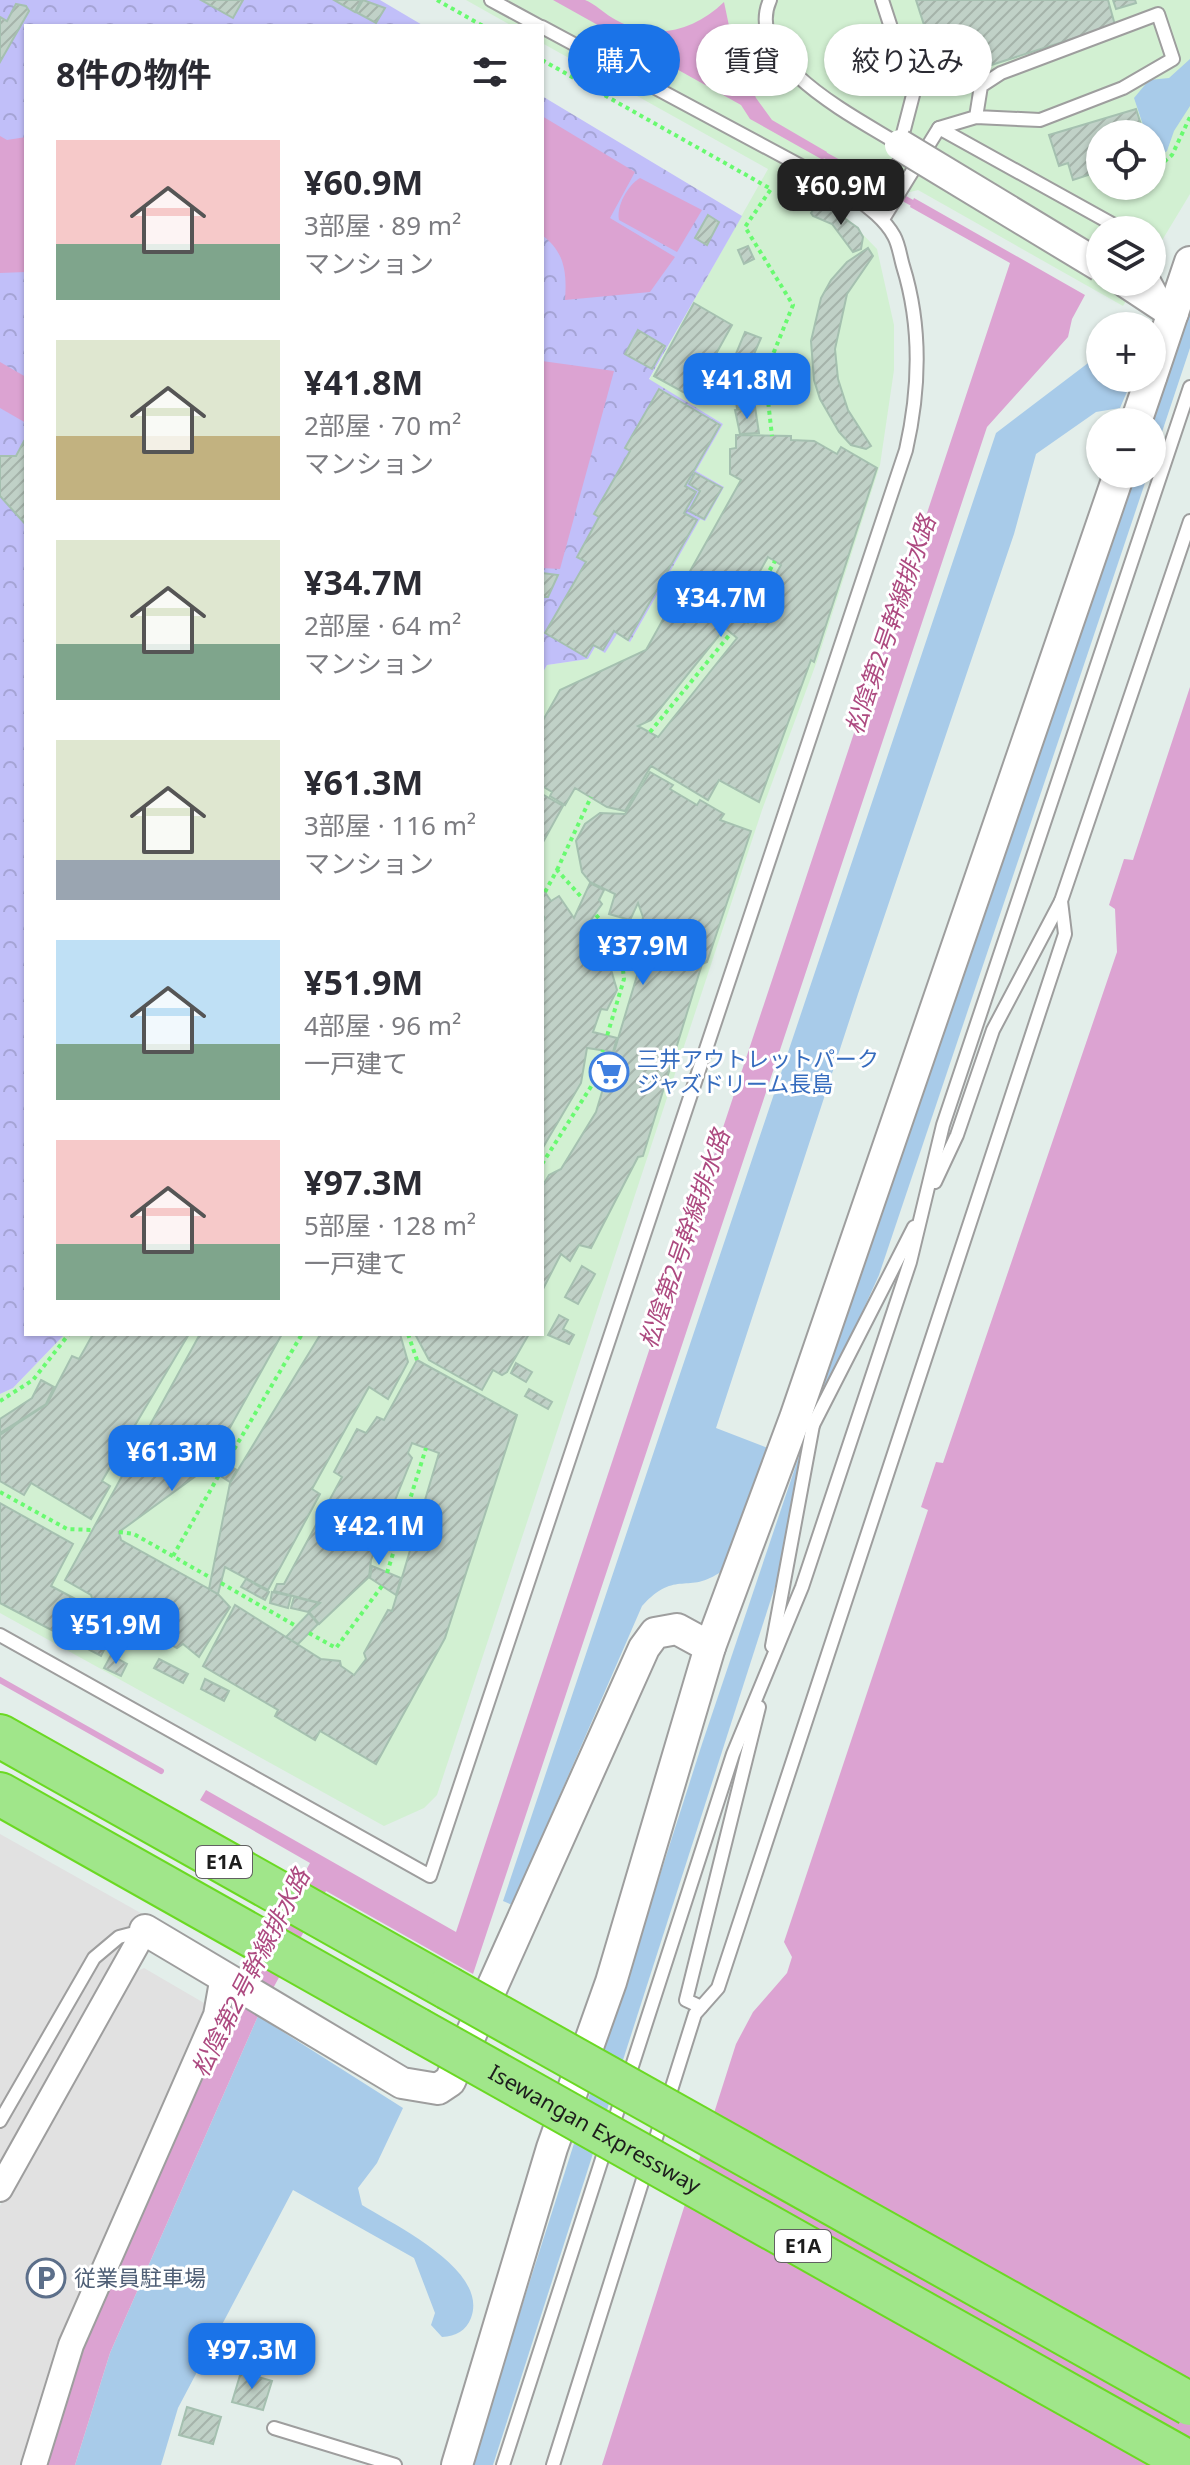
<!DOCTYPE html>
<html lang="ja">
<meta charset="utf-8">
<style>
:root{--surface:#fff;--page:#f2f2f3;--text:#2b2b33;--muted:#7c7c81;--accent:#1a73e8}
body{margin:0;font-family:"Noto Sans","Noto Sans JP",sans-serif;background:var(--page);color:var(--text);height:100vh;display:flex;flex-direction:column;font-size:30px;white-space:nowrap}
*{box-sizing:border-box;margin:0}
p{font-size:26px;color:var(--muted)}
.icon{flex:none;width:44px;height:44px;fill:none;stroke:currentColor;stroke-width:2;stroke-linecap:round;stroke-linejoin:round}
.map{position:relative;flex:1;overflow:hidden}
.details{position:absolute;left:24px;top:24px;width:520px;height:1312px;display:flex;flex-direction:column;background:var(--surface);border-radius:0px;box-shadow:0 2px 6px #0004}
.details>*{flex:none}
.guide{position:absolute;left:568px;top:24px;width:502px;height:72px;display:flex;gap:16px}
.fabs{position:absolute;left:1086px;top:120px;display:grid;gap:16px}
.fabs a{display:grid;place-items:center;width:80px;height:80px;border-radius:50%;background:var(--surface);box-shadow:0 2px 6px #0004;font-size:40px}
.price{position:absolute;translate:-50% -68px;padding:0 18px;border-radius:16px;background:var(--accent);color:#fff;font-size:26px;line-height:52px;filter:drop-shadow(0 2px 4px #0008)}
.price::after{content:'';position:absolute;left:50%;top:48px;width:24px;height:18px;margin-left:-12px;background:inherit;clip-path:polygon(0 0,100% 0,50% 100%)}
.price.on{background:#222;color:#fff}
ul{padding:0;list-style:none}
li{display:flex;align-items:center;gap:24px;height:200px;padding:0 32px}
li span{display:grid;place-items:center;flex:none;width:224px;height:160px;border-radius:0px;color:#555}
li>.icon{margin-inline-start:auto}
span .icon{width:96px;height:96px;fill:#fffc;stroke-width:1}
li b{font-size:34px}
h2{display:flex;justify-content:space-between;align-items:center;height:96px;padding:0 32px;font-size:34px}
.chip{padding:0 28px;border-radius:36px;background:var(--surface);box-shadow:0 2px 6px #0004;font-size:28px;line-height:72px}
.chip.on{background:var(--accent);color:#fff}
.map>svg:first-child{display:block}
</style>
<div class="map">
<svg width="1190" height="2465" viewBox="0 0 1190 2465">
<defs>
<pattern id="park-crowns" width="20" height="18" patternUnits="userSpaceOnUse" patternTransform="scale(2)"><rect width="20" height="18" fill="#c1bff9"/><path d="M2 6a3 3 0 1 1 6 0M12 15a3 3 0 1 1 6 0" fill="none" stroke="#a5a4d5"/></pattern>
<pattern id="building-hatch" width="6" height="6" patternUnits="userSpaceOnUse" patternTransform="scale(2)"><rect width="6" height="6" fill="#c0d1c7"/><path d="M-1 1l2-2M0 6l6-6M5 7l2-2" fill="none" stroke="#a5b3aa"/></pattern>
</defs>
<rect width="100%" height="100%" fill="#e3eeea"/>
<path fill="#d2f0d2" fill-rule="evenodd" d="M 466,0 L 1190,0 L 1190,194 L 1152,257 L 1152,230 L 1100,230 L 1100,282 L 1137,282 L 1123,306 L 918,190 L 839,210 L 877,249 L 894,325 L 894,370 L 880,465 L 817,661 L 762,810 L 437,1795 L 424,1808 L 384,1826 L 0,1613 L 0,1394 L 13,1388 L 65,1334 L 542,1334 L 542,674 L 547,665 L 588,659 L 595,647 L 617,634 L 630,642 L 700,518 L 704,520 L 723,486 L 696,471 L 723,424 L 649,380 L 768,169 L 542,43 L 542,26 L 512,26 ZM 1100,134 L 1152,134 L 1152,186 L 1100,186 Z"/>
<g fill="#a8cbe9">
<path d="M 1190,59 L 1190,106 L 1174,131 L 1167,151 L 1152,162 L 1152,134 L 1146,134 L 1134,98 L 1149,80 L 1169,78 Z"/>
<path d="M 1190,280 L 1190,348 L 1152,462 L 1152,422 L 1143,422 Z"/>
<path d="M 1100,354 L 1100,378 L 1121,378 L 1129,387 L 1120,408 L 1096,412 L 1036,454 L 1014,534 L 858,994 L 716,1428 L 773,1450 L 722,1571 C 687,1596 677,1568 642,1606 L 512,1905 L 503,1901 L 996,433 Z"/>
<path d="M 1125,474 L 1148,474 L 879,1275 L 828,1388 L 823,1387 Z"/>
<path d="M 800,1453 L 805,1455 L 780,1571 L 493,2465 L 471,2465 L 702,1744 Z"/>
<path d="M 258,2016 L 403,2108 L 377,2163 L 358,2188 L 362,2205 C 396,2226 489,2270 471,2318 C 466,2331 456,2336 442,2337 L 431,2325 L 435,2313 L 414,2258 L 293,2190 L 178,2408 L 161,2465 L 75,2465 L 110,2353 Z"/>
</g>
<g fill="url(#park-crowns)">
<path d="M 0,0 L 380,0 L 424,26 L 26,26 L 26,1334 L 65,1334 L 13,1388 L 0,1394 Z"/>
<path d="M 542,96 L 742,216 L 649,379 L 723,424 L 696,471 L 724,487 L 705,521 L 700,519 L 630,642 L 617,634 L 605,653 L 595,647 L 588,659 L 547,665 L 542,674 Z"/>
</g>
<g fill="#e1e1e1">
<path d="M 0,1834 L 146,1916 L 0,2162 Z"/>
<path d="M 144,1968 L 204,2003 L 211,2014 L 25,2465 L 0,2465 L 0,2206 L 131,1974 Z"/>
</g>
<g fill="#dca3d2">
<path d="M 553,0 C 563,0 576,0 585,0 C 594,3 606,15 616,20 C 654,41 693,32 724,2 L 732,40 L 756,98 L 772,120 L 827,152 L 823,160 L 750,119 L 741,105 Z"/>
<path d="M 542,116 L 635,172 L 610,218 L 675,257 L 650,292 L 565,300 C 567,273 565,252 542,235 Z"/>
<path d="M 0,136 L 7,140 L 26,137 L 26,272 L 0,273 Z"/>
<path d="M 640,178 L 702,210 L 677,252 L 619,220 C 616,206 628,185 640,178 Z"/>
<path d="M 914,198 L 1085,295 L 1072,319 L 1068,337 L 987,427 L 473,1974 L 326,1891 L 258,2016 L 110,2353 L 75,2465 L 45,2465 L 81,2347 L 222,2024 L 310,1863 L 200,1800 L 206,1790 L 456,1932 L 1010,263 L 910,207 Z"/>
<path d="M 542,361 L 614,371 L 560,569 L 542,568 Z"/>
<path d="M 0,362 L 26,377 L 26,423 L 0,408 Z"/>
<path d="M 1190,687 L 1190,2465 L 602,2465 L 736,2044 L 753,2012 L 787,1973 L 792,1957 L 784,1942 L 928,1510 L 921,1507 L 936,1462 L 943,1463 L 1117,952 L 1115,909 L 1109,905 L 1124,859 L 1133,860 Z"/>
</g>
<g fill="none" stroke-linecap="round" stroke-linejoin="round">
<g stroke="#dca3d2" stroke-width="6">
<path d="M 821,153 L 916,205"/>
<path d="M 0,1680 L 161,1771"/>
</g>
</g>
<g fill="url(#building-hatch)" stroke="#a5c0b0" stroke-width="2" fill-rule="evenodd">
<path d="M 201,0 L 243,0 L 233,18 Z"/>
<path d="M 334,0 L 361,0 L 355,12 Z"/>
<path d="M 363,0 L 385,8 L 376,23 L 356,12 Z"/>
<path d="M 916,0 L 1108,0 L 1115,25 L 942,81 Z"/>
<path d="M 1113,0 L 1135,0 L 1136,3 L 1116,9 Z"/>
<path d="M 16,4 L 26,6 L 29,11 L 0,62 L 0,17 L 7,21 Z"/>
<path d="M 1136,109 L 1143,131 L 1100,134 L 1100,171 L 1073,180 L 1068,163 L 1059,166 L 1049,135 Z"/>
<path d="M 816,206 L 834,211 L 858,228 L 863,237 L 861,249 L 853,252 L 832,224 L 813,216 L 811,213 Z"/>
<path d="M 708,215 L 719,222 L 707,245 L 695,238 Z"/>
<path d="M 748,246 L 754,259 L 744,264 L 738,250 Z"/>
<path d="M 868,248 L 873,256 L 847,294 L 835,349 L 838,379 L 848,410 L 871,446 L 866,449 L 851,445 L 839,432 L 820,399 L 814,380 L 811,341 L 821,298 L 831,280 L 847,262 Z"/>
<path d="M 694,303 L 732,325 L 692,397 L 654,376 Z"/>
<path d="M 638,330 L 665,346 L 652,369 L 625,354 Z"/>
<path d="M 745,332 L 761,338 L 747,370 L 753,405 L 737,408 L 730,368 Z"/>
<path d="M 659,389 L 720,425 L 685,486 L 696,492 L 684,513 L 697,520 L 628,640 L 614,631 L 603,650 L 593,645 L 586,657 L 545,633 L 586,562 L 577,557 L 599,517 L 594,514 L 630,451 L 625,448 Z"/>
<path d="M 755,407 L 759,433 L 740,434 L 735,410 Z"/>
<path d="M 736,435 L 791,436 L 791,440 L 814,441 L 837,454 L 841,447 L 877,468 L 814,662 L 811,660 L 759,802 L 719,780 L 708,800 L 651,766 L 625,811 L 607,807 L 575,788 L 565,805 L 550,796 L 552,792 L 542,786 L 542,722 L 560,690 L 646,650 L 741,480 L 730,474 L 730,449 L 736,448 ZM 768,557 L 781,565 L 748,623 L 735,615 ZM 725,628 L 737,638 L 658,737 L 638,726 L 651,720 Z"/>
<path d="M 24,441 L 26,442 L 26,525 L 0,496 L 0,456 L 16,456 Z"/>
<path d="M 695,473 L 722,488 L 704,519 L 689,511 L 700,491 L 689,484 Z"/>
<path d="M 542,573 L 558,575 L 548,597 L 542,597 Z"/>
<path d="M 650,772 L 673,785 L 670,789 L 697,805 L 700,800 L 724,814 L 720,820 L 751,831 L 707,962 L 702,964 L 643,1156 L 638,1157 L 591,1248 L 579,1245 L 570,1261 L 561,1254 L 542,1291 L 543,1185 L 549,1175 L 561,1169 L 596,1112 L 642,959 L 635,958 L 643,917 L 638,903 L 630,920 L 609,914 L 615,894 L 590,882 L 582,872 L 576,841 L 585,824 L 600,813 L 625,814 Z"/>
<path d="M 542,794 L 563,806 L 542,844 Z"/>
<path d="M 590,883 L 604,890 L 599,900 L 602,904 L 581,934 L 602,959 L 607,956 L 617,990 L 607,1010 L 601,1009 L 593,1032 L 617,1038 L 613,1052 L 587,1048 L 581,1083 L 542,1149 L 542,924 L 545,918 L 542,914 L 542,888 L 551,901 L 559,896 L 574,918 Z"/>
<path d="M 582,1266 L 595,1274 L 578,1304 L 565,1297 Z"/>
<path d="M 559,1315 L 568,1320 L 563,1329 L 574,1335 L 569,1344 L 548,1335 Z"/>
<path d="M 93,1334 L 189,1334 L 102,1481 L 110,1486 L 91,1519 L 31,1483 L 24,1495 L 0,1481 L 0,1435 L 47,1404 L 72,1356 L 79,1359 Z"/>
<path d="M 200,1334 L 282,1334 L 208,1467 L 119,1532 L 121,1540 L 218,1594 L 230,1607 L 199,1657 L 183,1644 L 177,1648 L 93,1601 L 91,1595 L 65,1580 Z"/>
<path d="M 400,1334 L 408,1362 L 388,1399 L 369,1387 L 312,1489 L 320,1494 L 268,1590 L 225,1567 L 218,1594 L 209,1589 L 230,1483 L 320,1335 Z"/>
<path d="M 415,1334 L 529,1334 L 507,1372 L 502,1375 L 493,1370 L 482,1390 L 429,1360 Z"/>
<path d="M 417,1360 L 517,1415 L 445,1638 L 376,1764 L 320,1731 L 315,1740 L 275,1716 L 278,1710 L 203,1666 L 235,1605 L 321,1659 L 340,1661 L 341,1666 L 354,1675 L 366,1659 L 364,1653 L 388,1610 L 392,1611 L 439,1453 L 412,1443 L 408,1453 L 412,1458 L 371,1560 L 369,1577 L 319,1624 L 309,1612 L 320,1603 L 274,1591 L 277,1584 L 284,1584 L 342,1477 L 334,1472 L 357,1429 L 366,1433 L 377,1417 L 384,1420 Z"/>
<path d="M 516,1363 L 532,1372 L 526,1382 L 511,1373 Z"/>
<path d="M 41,1380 L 54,1387 L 46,1404 L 0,1433 L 0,1419 L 32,1398 Z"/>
<path d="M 529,1389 L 552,1402 L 548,1409 L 525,1396 Z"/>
<path d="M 215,1457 L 237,1470 L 230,1482 L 208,1468 Z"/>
<path d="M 0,1503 L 73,1544 L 51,1586 L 128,1627 L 122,1639 L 112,1634 L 101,1656 L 0,1603 Z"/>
<path d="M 372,1566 L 401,1578 L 396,1595 L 370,1578 Z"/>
<path d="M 246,1579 L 269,1592 L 265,1600 L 241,1587 Z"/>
<path d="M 272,1592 L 291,1596 L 288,1608 L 270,1603 Z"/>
<path d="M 294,1597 L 319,1603 L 308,1612 L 291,1608 Z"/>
<path d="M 309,1613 L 318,1624 L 298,1644 L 286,1637 Z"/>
<path d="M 111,1655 L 127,1664 L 121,1676 L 104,1668 Z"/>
<path d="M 159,1659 L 188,1674 L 183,1683 L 154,1668 Z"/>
<path d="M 205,1679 L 229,1691 L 224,1701 L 201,1689 Z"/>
<path d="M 241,2372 L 272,2381 L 263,2410 L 232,2402 Z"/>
<path d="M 187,2407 L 221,2417 L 213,2444 L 179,2435 Z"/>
</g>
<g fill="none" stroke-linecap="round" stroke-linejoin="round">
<defs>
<g id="service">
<path d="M 491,0 L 539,26"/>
<path d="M 770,0 C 742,62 859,119 900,145 L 913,95 L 882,0"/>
<path d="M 939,128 L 976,117 L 981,86 L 1001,73 L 1158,14 L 1173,59 L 1123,88 L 1040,120 L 976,117"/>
<path d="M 883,219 L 939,128 L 1123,230"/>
<path d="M 1152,276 L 1164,298"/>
<path d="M 935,1182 L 957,1135 L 993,1030 L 1061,901"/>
<path d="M 805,1422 L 813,1425 L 914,1227"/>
<path d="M 0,1635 L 430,1876 L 906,450 C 920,388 922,327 903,266 C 900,256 899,245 894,236 C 883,216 862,203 844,189 L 542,27"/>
<path d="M 772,1646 L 813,1425"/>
<path d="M 701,2007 L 686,2000 L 759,1707"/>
<path d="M 0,2121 L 94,1958 L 119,1937 L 142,1931"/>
<path d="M 274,2428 L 395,2465"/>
<path d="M 503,2465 L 733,1754 L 802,1587 L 910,1262 L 943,1125 L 1190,387"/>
<path d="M 553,2465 L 695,2014 L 718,1988 L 1065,934 L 1061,901 L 1190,521"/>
</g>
<g id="minor">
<path d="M 0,2189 L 145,1930"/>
<path d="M 34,2465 L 71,2345 L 216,2015 L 223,1976"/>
</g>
<g id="tertiary">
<path d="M 1126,282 L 1173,313"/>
<path d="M 1152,375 L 1190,262"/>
<path d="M 1136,422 L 1151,378"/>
<path d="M 145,1930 L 402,2083 L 438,2089 L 450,2081 L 644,1648 L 655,1633 L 677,1629 L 710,1647"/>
<path d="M 457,2465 L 552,2148 L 611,1982 L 710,1647 L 795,1418 L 1119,474"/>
</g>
<g id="motorway">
<path d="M 0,1736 L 448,1988"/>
<path d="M 0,1794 L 417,2029"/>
</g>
</defs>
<use href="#service" stroke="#9e9e9e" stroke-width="16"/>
<use href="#minor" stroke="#9e9e9e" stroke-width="28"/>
<use href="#tertiary" stroke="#9e9e9e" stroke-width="34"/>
<use href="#motorway" stroke="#6bd923" stroke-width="46"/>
<g stroke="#69fa70" stroke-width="4" stroke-dasharray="4 4" stroke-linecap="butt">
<path d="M 437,0 L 483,26"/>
<path d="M 542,60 L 771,189 L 745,227 L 793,305 L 765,374 L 772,436"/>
<path d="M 1152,172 L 1172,155 L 1190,117"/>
<path d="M 742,619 L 775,561"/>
<path d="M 650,732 L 731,633"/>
<path d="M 557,870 L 591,797"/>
<path d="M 545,892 L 557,870 L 583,899"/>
<path d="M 596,915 L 620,942 L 624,979 L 607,1036"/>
<path d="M 542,1164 L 592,1085 L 603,1050"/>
<path d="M 408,1334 L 417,1360"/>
<path d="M 0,1401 L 33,1380 L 69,1334"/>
<path d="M 226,1463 L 302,1334"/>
<path d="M 0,1492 L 67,1529 L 93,1530"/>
<path d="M 119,1532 L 134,1534 L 211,1578"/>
<path d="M 173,1556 L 219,1475"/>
<path d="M 387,1573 L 426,1448"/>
<path d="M 221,1583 L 296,1626"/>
<path d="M 309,1633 L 336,1648 L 382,1586"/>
</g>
<use href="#service" stroke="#fff" stroke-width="12"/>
<use href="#minor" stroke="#fff" stroke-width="24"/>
<use href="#tertiary" stroke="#fff" stroke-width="30"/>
<use href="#motorway" stroke="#a0e68a" stroke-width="42"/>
<defs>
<path id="tertiary-bridge" d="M 900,145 L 1100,266"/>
<g id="motorway-bridge">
<path d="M 448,1988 L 1190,2404"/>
<path id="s1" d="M 417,2029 L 1190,2463"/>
</g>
</defs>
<use href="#tertiary-bridge" stroke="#9e9e9e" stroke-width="34" stroke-linecap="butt"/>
<use href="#motorway-bridge" stroke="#6bd923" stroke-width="46" stroke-linecap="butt"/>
<use href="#tertiary-bridge" stroke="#fff" stroke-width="30"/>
<use href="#motorway-bridge" stroke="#a0e68a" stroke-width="42"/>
</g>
<defs>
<symbol id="supermarket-ring" viewBox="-11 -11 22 22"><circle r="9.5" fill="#fff" stroke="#3f7fe0" stroke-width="1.5"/><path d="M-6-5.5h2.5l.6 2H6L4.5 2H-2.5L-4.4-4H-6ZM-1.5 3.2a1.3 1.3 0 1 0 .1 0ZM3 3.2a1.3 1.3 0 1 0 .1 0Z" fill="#3f7fe0"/></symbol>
<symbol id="parking-ring" viewBox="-11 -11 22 22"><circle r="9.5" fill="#fff" stroke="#5c6f8a" stroke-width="1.5"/><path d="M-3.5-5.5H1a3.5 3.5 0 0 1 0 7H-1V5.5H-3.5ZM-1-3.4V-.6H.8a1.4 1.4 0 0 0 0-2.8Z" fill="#5c6f8a"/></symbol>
</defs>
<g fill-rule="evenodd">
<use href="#supermarket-ring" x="587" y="1050" width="44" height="44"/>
<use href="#parking-ring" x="24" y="2256" width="44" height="44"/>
</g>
<g text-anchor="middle" stroke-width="6" stroke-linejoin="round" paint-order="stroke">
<g fill="#fff" stroke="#616161" stroke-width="2">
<rect x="196" y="1846" width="56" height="32" rx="6"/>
<rect x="775" y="2230" width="56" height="32" rx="6"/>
</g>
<g font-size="20" font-weight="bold" fill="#1d1d1d">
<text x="224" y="1869">E1A</text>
<text x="803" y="2253">E1A</text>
</g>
<g font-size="22" fill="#366cbe" stroke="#fff" text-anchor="start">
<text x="637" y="1067">三井アウトレットパーク<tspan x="637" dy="25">ジャズドリーム長島</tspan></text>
</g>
<g font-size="22" fill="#1d1d1d" stroke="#fff">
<text dy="8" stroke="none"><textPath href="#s1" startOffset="204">Isewangan Expressway</textPath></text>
</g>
<g font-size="22" fill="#4e5e75" stroke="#fff" text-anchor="start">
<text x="74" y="2286">従業員駐車場</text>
</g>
<g font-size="24" font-style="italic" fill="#ad4a80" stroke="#fff">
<text transform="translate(891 625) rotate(-71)" y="8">松陰第2号幹線排水路</text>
<text transform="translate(685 1239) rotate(-71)" y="8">松陰第2号幹線排水路</text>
<text transform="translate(251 1973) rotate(-63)" y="8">松陰第2号幹線排水路</text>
</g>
</g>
</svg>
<div class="fabs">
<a><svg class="icon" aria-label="locate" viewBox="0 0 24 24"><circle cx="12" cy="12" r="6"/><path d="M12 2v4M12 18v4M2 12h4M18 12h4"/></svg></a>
<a><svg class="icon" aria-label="layers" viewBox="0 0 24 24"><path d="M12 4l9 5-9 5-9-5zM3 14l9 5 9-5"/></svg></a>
<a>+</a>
<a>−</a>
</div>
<b class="price on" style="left:841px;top:227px">¥60.9M</b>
<b class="price" style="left:747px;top:421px">¥41.8M</b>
<b class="price" style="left:721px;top:639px">¥34.7M</b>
<b class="price" style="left:643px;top:987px">¥37.9M</b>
<b class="price" style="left:172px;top:1493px">¥61.3M</b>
<b class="price" style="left:379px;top:1567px">¥42.1M</b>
<b class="price" style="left:116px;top:1666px">¥51.9M</b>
<b class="price" style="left:252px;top:2391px">¥97.3M</b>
<div class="guide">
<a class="chip on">購入</a>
<a class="chip">賃貸</a>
<a class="chip">絞り込み</a>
</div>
<section class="details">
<h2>8件の物件<svg class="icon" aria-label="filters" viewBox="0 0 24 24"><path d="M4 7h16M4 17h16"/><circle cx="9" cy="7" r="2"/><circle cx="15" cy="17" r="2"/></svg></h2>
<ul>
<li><span style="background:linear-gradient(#f6c9c9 65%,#7fa58c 0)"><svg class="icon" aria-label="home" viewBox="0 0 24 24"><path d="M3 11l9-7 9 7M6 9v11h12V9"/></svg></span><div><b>¥60.9M</b><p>3部屋 · 89 m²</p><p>マンション</p></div></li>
<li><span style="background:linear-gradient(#dfe7d0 60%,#c2b280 0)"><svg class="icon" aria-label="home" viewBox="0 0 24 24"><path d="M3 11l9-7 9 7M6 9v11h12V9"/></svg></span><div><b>¥41.8M</b><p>2部屋 · 70 m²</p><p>マンション</p></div></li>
<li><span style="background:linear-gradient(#dfe7d0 65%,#7fa58c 0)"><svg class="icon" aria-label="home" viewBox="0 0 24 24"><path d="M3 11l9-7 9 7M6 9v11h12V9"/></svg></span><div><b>¥34.7M</b><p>2部屋 · 64 m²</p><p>マンション</p></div></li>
<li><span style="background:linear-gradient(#dfe7d0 75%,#9aa5b1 0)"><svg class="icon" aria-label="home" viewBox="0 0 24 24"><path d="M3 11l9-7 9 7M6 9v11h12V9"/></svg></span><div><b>¥61.3M</b><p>3部屋 · 116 m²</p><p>マンション</p></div></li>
<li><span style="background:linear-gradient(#bfe0f5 65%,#7fa58c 0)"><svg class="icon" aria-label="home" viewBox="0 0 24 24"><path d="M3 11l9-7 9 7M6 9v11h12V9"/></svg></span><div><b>¥51.9M</b><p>4部屋 · 96 m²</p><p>一戸建て</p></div></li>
<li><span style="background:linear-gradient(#f6c9c9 65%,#7fa58c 0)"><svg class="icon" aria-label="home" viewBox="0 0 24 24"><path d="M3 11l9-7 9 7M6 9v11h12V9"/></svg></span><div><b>¥97.3M</b><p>5部屋 · 128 m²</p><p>一戸建て</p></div></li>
</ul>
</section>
</div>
